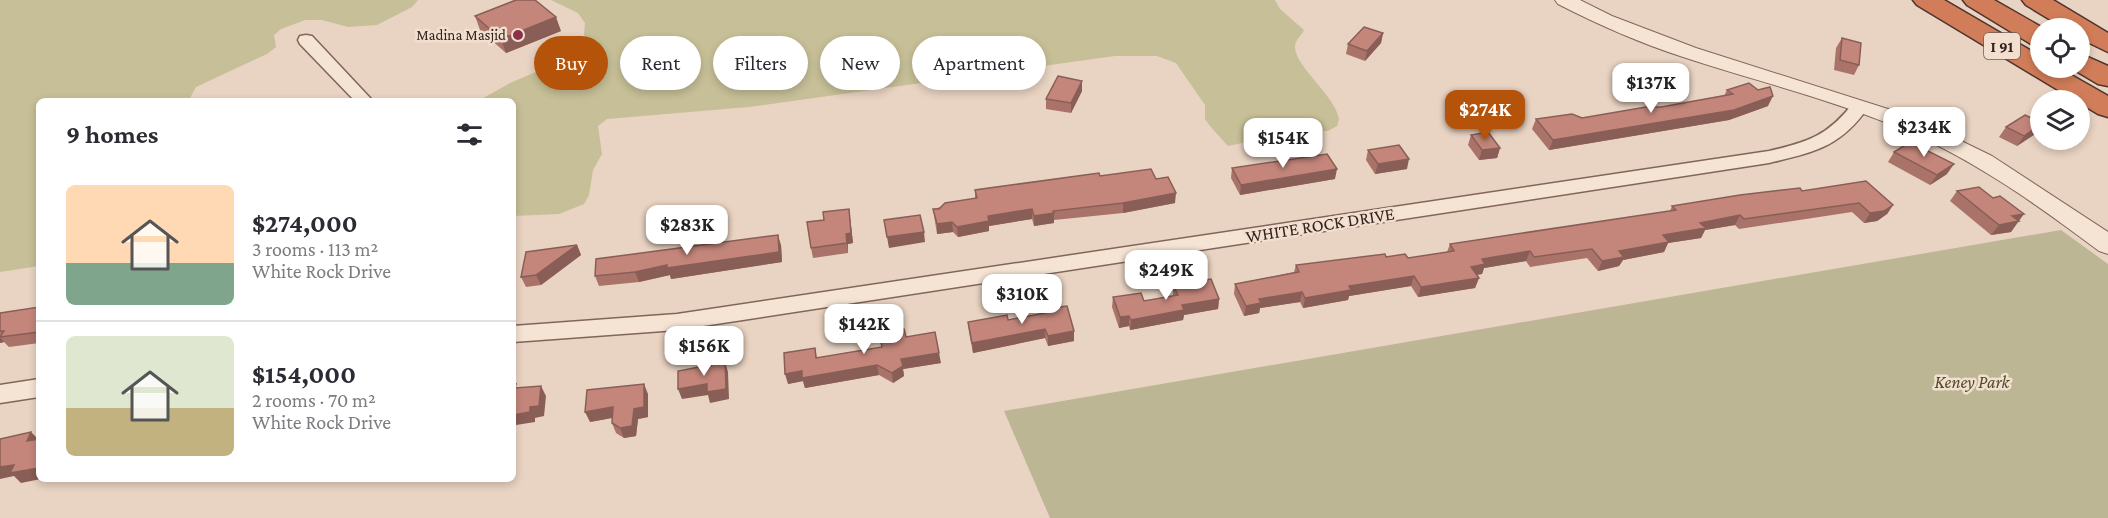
<!DOCTYPE html>
<meta charset="utf-8">
<style>
:root{--surface:#fff;--page:#f7f7f7;--text:#2b2b33;--muted:#7c7c81;--line:#e1e1e2;--accent:#b45309}
body{margin:0;font-family:"Crimson Pro",serif;background:var(--page);color:var(--text);height:100vh;display:flex;flex-direction:column;font-size:22px;white-space:nowrap}
*{box-sizing:border-box;margin:0}
p{font-size:20px;color:var(--muted)}
.icon{flex:none;width:33px;height:33px;fill:none;stroke:currentColor;stroke-width:2;stroke-linecap:round;stroke-linejoin:round}
.map{position:relative;flex:1;overflow:hidden}
.side{position:absolute;left:36px;top:98px;width:480px;height:384px;display:flex;flex-direction:column;background:var(--surface);border-radius:9px;box-shadow:0 3px 9px #0003}
.side>*{flex:none}
.top-card{position:absolute;left:534px;top:36px;width:570px;height:54px;display:flex;gap:12px}
.tools{position:absolute;left:2030px;top:18px;display:grid;gap:12px}
.tools a{display:grid;place-items:center;width:60px;height:60px;border-radius:50%;background:var(--surface);box-shadow:0 3px 9px #0003;font-size:30px}
.price{position:absolute;translate:-50% -51px;padding:0 14px;border-radius:12px;background:#fff;color:#222;font-size:20px;line-height:39px;filter:drop-shadow(0 2px 3px #0008)}
.price::after{content:'';position:absolute;left:50%;top:36px;width:18px;height:14px;margin-left:-9px;background:inherit;clip-path:polygon(0 0,100% 0,50% 100%)}
.price.active{background:var(--accent);color:#fff}
ul{padding:0;list-style:none}
li{display:flex;align-items:center;gap:18px;height:150px;padding:0 30px}
li+li{border-top:2px solid var(--line)}
li span{display:grid;place-items:center;flex:none;width:168px;height:120px;border-radius:9px;color:#555}
li>.icon{margin-inline-start:auto}
span .icon{width:72px;height:72px;fill:#fffc;stroke-width:1}
li b{font-size:26px}
h2{display:flex;justify-content:space-between;align-items:center;height:72px;padding:0 30px;font-size:26px}
.chip{padding:0 21px;border-radius:27px;background:var(--surface);box-shadow:0 3px 9px #0003;font-size:21px;line-height:54px}
.chip.active{background:var(--accent);color:#fff}
.map>svg:first-child{display:block}
</style>
<div class="map">
<svg width="2108" height="518" viewBox="0 0 2108 518">
<rect width="100%" height="100%" fill="#e9d3c2"/>
<g fill="#c6bf97">
<path d="M 0,0 L 418,0 L 412,7 L 377,25 L 348,27 L 322,20 L 305,20 L 281,29 L 274,35 L 276,47 L 267,54 L 196,87 L 189,100 L 39,100 L 39,266 L 0,272 Z"/>
<path d="M 551,0 L 1275,0 L 1280,9 L 1304,30 C 1301,36 1295,40 1295,47 C 1295,67 1335,95 1339,119 L 1337,126 L 1328,131 L 1293,132 L 1228,146 L 1210,126 L 1205,119 L 1205,105 L 1176,63 L 1157,56 L 1115,56 L 749,107 L 607,119 L 598,126 L 602,154 L 593,170 L 589,195 L 584,204 L 559,214 L 513,216 L 513,100 L 480,100 L 510,83 L 590,49 L 584,34 L 585,23 L 578,13 Z"/>
</g>
<path fill="#bcb695" d="M 2061,230 L 2108,264 L 2108,518 L 1050,518 L 1004,411 Z"/>
<g fill="none" stroke-linecap="round" stroke-linejoin="round">
<defs>
<g id="minor">
<path d="M 306,35 L 312,36 L 372,100 L 354,100 L 300,44 L 298,40 L 300,36 Z"/>
<path d="M 1860,101 L 1869,106 C 1841,147 1815,152 1769,163 L 677,330 L 513,342 L 513,326 L 677,314 L 1769,151 C 1808,142 1828,136 1854,102 Z"/>
<path d="M 39,379 L 39,397 L 0,403 L 0,385 Z"/>
</g>
<path id="tertiary" d="M 1555,0 L 1580,0 L 1612,16 L 1696,48 L 1910,116 L 1992,156 L 2108,232 L 2108,254 L 2099,251 C 2035,203 1969,156 1895,126 C 1826,98 1753,80 1683,57 C 1640,43 1599,25 1558,4 Z"/>
<g id="motorway">
<path d="M 1913,0 L 1944,0 L 2040,56 L 2040,68 L 2059,68 L 2108,96 L 2108,117 L 2098,114 L 1917,5 Z"/>
<path d="M 1963,0 L 1994,0 L 2043,28 L 2040,28 L 2040,46 L 2031,44 L 1967,5 Z"/>
<path d="M 2022,0 L 2053,0 L 2108,33 L 2108,52 L 2079,38 L 2079,28 L 2064,28 L 2026,5 Z"/>
<path d="M 2079,53 L 2108,66 L 2108,86 L 2098,84 L 2071,68 L 2079,68 Z"/>
</g>
</defs>
<use href="#minor" stroke="#81655b" stroke-width="3"/>
<use href="#tertiary" stroke="#81655b" stroke-width="2"/>
<use href="#motorway" stroke="#4f352f" stroke-width="3"/>
<use href="#minor" fill="#f5e3d4" fill-rule="evenodd"/>
<use href="#tertiary" fill="#f5e3d4" fill-rule="evenodd"/>
<use href="#motorway" fill="#d27d59" fill-rule="evenodd"/>
</g>
<g fill="#a9736a">
<path d="M 475,16 L 561,31 L 506,53 L 480,30 Z"/>
<path d="M 1383,33 L 1381,43 L 1365,61 L 1346,54 L 1348,44 Z"/>
<path d="M 1842,38 L 1859,65 L 1854,75 L 1834,70 L 1836,48 Z"/>
<path d="M 1727,90 L 1768,106 L 1729,120 L 1549,150 L 1532,129 L 1536,119 L 1582,118 L 1661,107 L 1724,96 Z"/>
<path d="M 1082,91 L 1071,113 L 1046,109 L 1046,99 Z"/>
<path d="M 2040,122 L 2040,127 L 2035,134 L 2017,146 L 1999,137 L 2006,127 Z"/>
<path d="M 1471,135 L 1500,148 L 1497,158 L 1479,160 L 1468,145 Z"/>
<path d="M 1368,150 L 1407,169 L 1375,174 L 1366,160 Z"/>
<path d="M 1894,152 L 1947,174 L 1930,185 L 1888,162 Z"/>
<path d="M 1232,168 L 1335,179 L 1240,195 L 1231,178 Z"/>
<path d="M 1100,176 L 1156,179 L 1175,203 L 1123,213 L 1054,220 L 1054,223 L 1034,226 L 1032,219 L 989,226 L 989,231 L 958,237 L 953,232 L 937,234 L 933,209 L 975,198 L 975,190 Z"/>
<path d="M 1802,191 L 1893,205 L 1887,214 L 1877,221 L 1864,223 L 1852,212 L 1739,229 L 1735,225 L 1705,230 L 1701,238 L 1668,243 L 1664,252 L 1623,260 L 1619,266 L 1598,271 L 1587,258 L 1530,267 L 1526,261 L 1484,268 L 1482,274 L 1477,275 L 1479,278 L 1475,288 L 1418,297 L 1411,286 L 1349,296 L 1348,300 L 1303,308 L 1300,302 L 1260,308 L 1259,313 L 1244,316 L 1234,294 L 1235,284 L 1294,272 L 1296,265 L 1386,257 L 1408,258 L 1447,252 L 1450,244 L 1670,211 L 1672,206 Z"/>
<path d="M 1957,191 L 2018,221 L 2011,232 L 1991,235 L 1950,201 Z"/>
<path d="M 849,209 L 853,243 L 848,244 L 848,253 L 813,258 L 811,248 L 824,220 Z"/>
<path d="M 577,245 L 581,255 L 541,285 L 526,287 L 521,277 Z"/>
<path d="M 781,245 L 782,262 L 671,279 L 670,275 L 639,282 L 599,286 L 595,276 Z"/>
<path d="M 1173,285 L 1219,299 L 1218,309 L 1184,315 L 1183,320 L 1130,330 L 1129,326 L 1119,328 L 1112,307 L 1113,297 L 1144,301 L 1173,296 Z"/>
<path d="M 39,307 L 39,343 L 9,347 L 4,342 L 0,343 L 0,313 Z"/>
<path d="M 1044,309 L 1074,341 L 1048,346 L 1045,338 L 973,353 L 969,332 L 968,322 L 1008,320 L 1044,314 Z"/>
<path d="M 906,337 L 941,363 L 903,369 L 904,376 L 893,383 L 879,375 L 805,388 L 803,381 L 788,384 L 815,348 L 817,358 L 881,347 Z"/>
<path d="M 648,394 L 648,417 L 638,419 L 636,436 L 624,438 L 616,433 L 612,423 L 612,418 L 590,422 Z"/>
</g>
<g fill="#895e56">
<path d="M 556,17 L 561,31 L 506,53 L 501,39 Z"/>
<path d="M 1383,33 L 1381,43 L 1365,61 L 1367,51 Z"/>
<path d="M 1082,81 L 1082,91 L 1071,113 L 1071,103 Z"/>
<path d="M 1773,96 L 1768,106 L 1729,120 L 1549,150 L 1553,140 Z"/>
<path d="M 2040,125 L 2040,127 L 2035,134 L 2017,146 L 2024,136 Z"/>
<path d="M 1500,148 L 1497,158 L 1479,160 L 1482,150 Z"/>
<path d="M 1409,159 L 1407,169 L 1375,174 L 1378,164 Z"/>
<path d="M 1954,164 L 1947,174 L 1930,185 L 1937,175 Z"/>
<path d="M 1337,169 L 1335,179 L 1240,195 L 1241,185 Z"/>
<path d="M 1176,193 L 1175,203 L 1123,213 L 1123,203 Z"/>
<path d="M 1893,205 L 1887,214 L 1877,221 L 1864,223 L 1870,213 Z"/>
<path d="M 849,209 L 853,243 L 848,244 L 848,253 L 846,234 Z"/>
<path d="M 1032,209 L 1032,219 L 989,226 L 989,231 L 958,237 L 957,227 L 988,216 Z"/>
<path d="M 1054,213 L 1054,223 L 1034,226 L 1034,216 Z"/>
<path d="M 2024,214 L 2011,232 L 1991,235 L 1999,225 L 2012,216 Z"/>
<path d="M 1740,215 L 1735,225 L 1705,230 L 1701,238 L 1668,243 L 1664,252 L 1623,260 L 1619,266 L 1598,271 L 1602,261 L 1619,251 L 1700,223 Z"/>
<path d="M 952,222 L 953,232 L 937,234 L 937,224 Z"/>
<path d="M 924,232 L 925,242 L 889,248 L 887,237 Z"/>
<path d="M 778,235 L 781,245 L 782,262 L 671,279 L 670,275 L 639,282 L 635,272 Z"/>
<path d="M 577,245 L 581,255 L 541,285 L 536,275 Z"/>
<path d="M 1530,251 L 1526,261 L 1484,268 L 1482,274 L 1467,276 L 1471,267 L 1482,259 Z"/>
<path d="M 1414,276 L 1411,286 L 1349,296 L 1348,300 L 1303,308 L 1305,298 L 1349,286 Z"/>
<path d="M 1479,278 L 1475,288 L 1418,297 L 1421,287 Z"/>
<path d="M 1302,292 L 1300,302 L 1260,308 L 1259,313 L 1244,316 L 1246,306 L 1259,299 Z"/>
<path d="M 1219,299 L 1218,309 L 1184,315 L 1183,320 L 1130,330 L 1131,320 L 1182,305 Z"/>
<path d="M 1129,316 L 1129,326 L 1119,328 L 1120,317 Z"/>
<path d="M 1045,329 L 1045,338 L 973,353 L 972,343 Z"/>
<path d="M 1074,331 L 1074,341 L 1048,346 L 1048,336 Z"/>
<path d="M 0,337 L 4,342 L 0,343 Z"/>
<path d="M 939,353 L 941,363 L 903,369 L 904,376 L 893,383 L 892,373 L 901,359 Z"/>
<path d="M 725,362 L 728,372 L 729,399 L 710,403 L 708,395 L 682,399 L 678,389 L 707,384 Z"/>
<path d="M 877,365 L 879,375 L 805,388 L 803,381 L 788,384 L 785,374 L 802,371 Z"/>
<path d="M 644,384 L 648,394 L 648,417 L 638,419 L 636,436 L 624,438 L 620,428 L 634,409 Z"/>
<path d="M 541,386 L 546,396 L 544,416 L 535,418 L 535,422 L 516,425 L 513,422 L 513,415 L 530,407 Z"/>
<path d="M 613,407 L 617,417 L 590,422 L 585,412 Z"/>
<path d="M 31,432 L 39,440 L 27,441 Z"/>
<path d="M 14,465 L 39,468 L 39,478 L 46,478 L 21,483 L 14,476 L 0,479 L 0,467 Z"/>
<path d="M 89,478 L 105,478 L 91,481 Z"/>
</g>
<g fill="#c4867b" stroke="#895e56" stroke-width="1.5">
<path d="M 516,0 L 535,0 L 556,17 L 501,39 L 475,16 Z"/>
<path d="M 1364,27 L 1383,33 L 1367,51 L 1348,44 Z"/>
<path d="M 1842,38 L 1861,43 L 1859,65 L 1840,60 Z"/>
<path d="M 1058,76 L 1082,81 L 1071,103 L 1046,99 Z"/>
<path d="M 1749,83 L 1758,90 L 1770,87 L 1773,96 L 1734,110 L 1553,140 L 1536,119 L 1572,114 L 1582,118 L 1646,107 L 1661,107 L 1733,94 L 1727,90 Z"/>
<path d="M 2025,115 L 2040,122 L 2040,125 L 2024,136 L 2006,127 Z"/>
<path d="M 1488,132 L 1500,148 L 1482,150 L 1471,135 Z"/>
<path d="M 1910,142 L 1954,164 L 1937,175 L 1894,152 Z"/>
<path d="M 1399,145 L 1409,159 L 1378,164 L 1368,150 Z"/>
<path d="M 1327,154 L 1337,169 L 1241,185 L 1232,168 Z"/>
<path d="M 1151,169 L 1156,179 L 1168,177 L 1176,193 L 1123,203 L 1053,211 L 1054,213 L 1034,216 L 1032,209 L 988,216 L 989,221 L 957,227 L 952,222 L 937,224 L 933,209 L 939,209 L 945,203 L 977,198 L 975,190 L 1099,173 L 1100,176 Z"/>
<path d="M 1866,181 L 1893,205 L 1884,211 L 1870,213 L 1859,203 L 1744,219 L 1740,215 L 1700,223 L 1706,228 L 1663,235 L 1669,242 L 1619,251 L 1624,257 L 1602,261 L 1592,249 L 1534,257 L 1530,251 L 1482,259 L 1485,264 L 1471,267 L 1479,278 L 1421,287 L 1414,276 L 1349,286 L 1351,290 L 1305,298 L 1302,292 L 1259,299 L 1261,303 L 1246,306 L 1235,284 L 1299,272 L 1296,265 L 1385,254 L 1386,257 L 1405,254 L 1408,258 L 1454,251 L 1450,244 L 1676,210 L 1672,206 L 1740,195 L 1800,188 L 1802,191 Z"/>
<path d="M 1979,187 L 1993,198 L 2000,196 L 2024,214 L 2012,216 L 2019,221 L 1999,225 L 1957,191 Z"/>
<path d="M 849,209 L 851,233 L 846,234 L 847,243 L 811,248 L 807,222 L 824,220 L 823,212 Z"/>
<path d="M 920,215 L 924,232 L 887,237 L 884,220 Z"/>
<path d="M 778,235 L 779,252 L 667,268 L 667,265 L 635,272 L 595,276 L 596,259 Z"/>
<path d="M 577,245 L 536,275 L 521,277 L 526,252 Z"/>
<path d="M 1211,279 L 1219,299 L 1182,305 L 1184,310 L 1131,320 L 1129,316 L 1120,317 L 1113,297 L 1141,293 L 1144,301 L 1178,295 L 1173,285 Z"/>
<path d="M 1067,306 L 1074,331 L 1048,336 L 1045,329 L 972,343 L 968,322 L 1007,315 L 1008,320 L 1045,313 L 1044,309 Z"/>
<path d="M 39,307 L 39,332 L 0,337 L 4,331 L 0,331 L 0,313 Z"/>
<path d="M 904,329 L 906,337 L 935,332 L 939,353 L 901,359 L 903,366 L 892,373 L 877,365 L 802,378 L 802,371 L 785,374 L 784,353 L 815,348 L 816,358 L 882,347 L 879,333 Z"/>
<path d="M 725,362 L 726,389 L 707,392 L 707,384 L 678,389 L 678,371 Z"/>
<path d="M 516,384 L 515,388 L 541,386 L 539,406 L 530,407 L 530,412 L 513,415 L 513,385 Z"/>
<path d="M 644,384 L 644,407 L 634,409 L 632,426 L 620,428 L 612,423 L 613,407 L 585,412 L 587,390 Z"/>
<path d="M 31,432 L 27,441 L 39,439 L 39,468 L 10,473 L 14,465 L 0,467 L 0,439 Z"/>
</g>
<circle fill="#8b3048" stroke="#f2dfd0" stroke-width="2" cx="518" cy="35" r="6"/>
<g text-anchor="middle" stroke-width="5" stroke-linejoin="round" paint-order="stroke">
<g font-size="15" fill="#33221e" stroke="#f2dfd0" text-anchor="end">
<text x="506" y="40">Madina Masjid</text>
</g>
<rect fill="#f2dfd0" stroke="#6c5b53" stroke-width="1.5" x="1984" y="33" width="36" height="26" rx="4.5"/>
<g font-size="16" font-weight="bold" fill="#33221e">
<text x="2002" y="52">I 91</text>
</g>
<g font-size="18" fill="#33221e" stroke="#f2dfd0">
<text transform="translate(1320 225) rotate(-9)" y="6">WHITE ROCK DRIVE</text>
</g>
<g font-size="18" font-style="italic" fill="#4d4d26" stroke="#f2dfd0">
<text x="1972" y="388">Keney Park</text>
</g>
</g>
</svg>
<div class="tools">
<a><svg class="icon" aria-label="locate" viewBox="0 0 24 24"><circle cx="12" cy="12" r="6"/><path d="M12 2v4M12 18v4M2 12h4M18 12h4"/></svg></a>
<a><svg class="icon" aria-label="layers" viewBox="0 0 24 24"><path d="M12 4l9 5-9 5-9-5zM3 14l9 5 9-5"/></svg></a>
</div>
<b class="price" style="left:1651px;top:114px">$137K</b>
<b class="price active" style="left:1485px;top:141px">$274K</b>
<b class="price" style="left:1924px;top:158px">$234K</b>
<b class="price" style="left:1283px;top:169px">$154K</b>
<b class="price" style="left:687px;top:256px">$283K</b>
<b class="price" style="left:1166px;top:301px">$249K</b>
<b class="price" style="left:1022px;top:325px">$310K</b>
<b class="price" style="left:864px;top:355px">$142K</b>
<b class="price" style="left:704px;top:377px">$156K</b>
<div class="top-card">
<a class="chip active">Buy</a>
<a class="chip">Rent</a>
<a class="chip">Filters</a>
<a class="chip">New</a>
<a class="chip">Apartment</a>
</div>
<section class="side">
<h2>9 homes<svg class="icon" aria-label="filters" viewBox="0 0 24 24"><path d="M4 7h16M4 17h16"/><circle cx="9" cy="7" r="2"/><circle cx="15" cy="17" r="2"/></svg></h2>
<ul>
<li><span style="background:linear-gradient(#ffd9b3 65%,#7fa58c 0)"><svg class="icon" aria-label="home" viewBox="0 0 24 24"><path d="M3 11l9-7 9 7M6 9v11h12V9"/></svg></span><div><b>$274,000</b><p>3 rooms · 113 m²</p><p>White Rock Drive</p></div></li>
<li><span style="background:linear-gradient(#dfe7d0 60%,#c2b280 0)"><svg class="icon" aria-label="home" viewBox="0 0 24 24"><path d="M3 11l9-7 9 7M6 9v11h12V9"/></svg></span><div><b>$154,000</b><p>2 rooms · 70 m²</p><p>White Rock Drive</p></div></li>
</ul>
</section>
</div>
